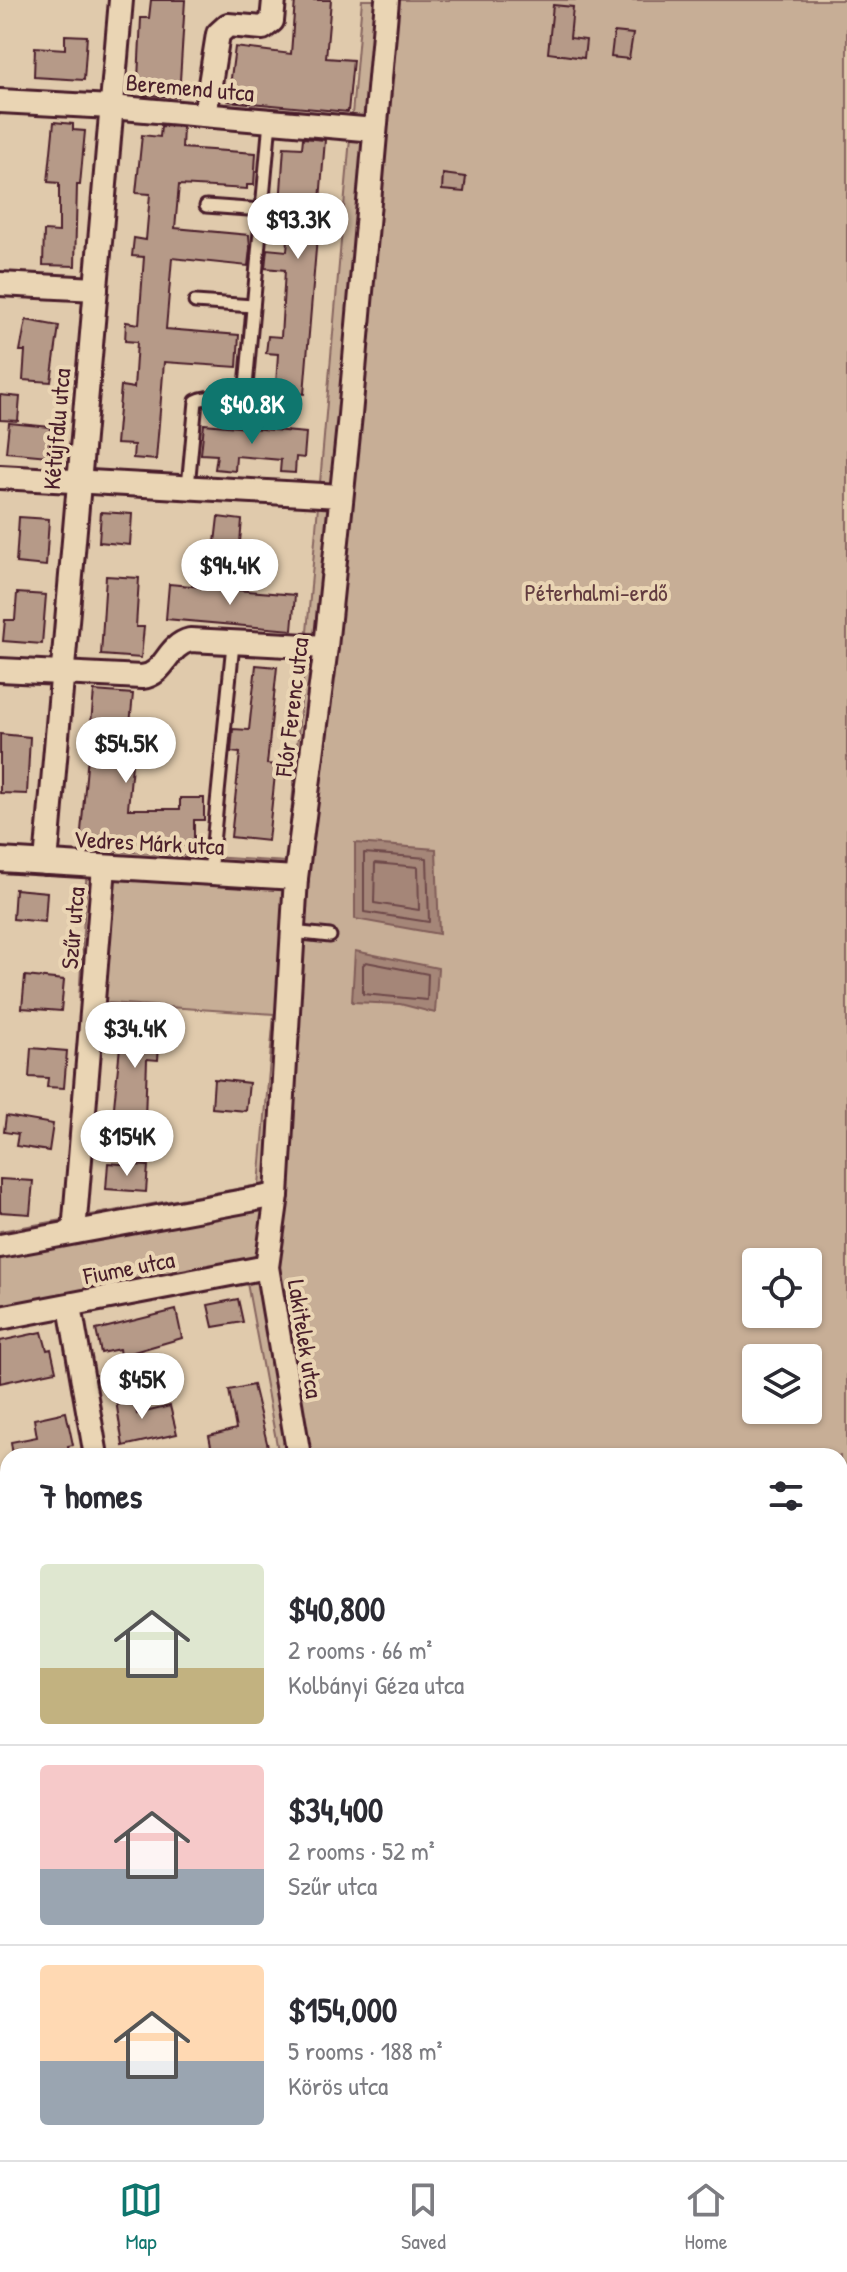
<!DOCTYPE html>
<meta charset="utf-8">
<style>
:root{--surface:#fff;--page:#f7f7f7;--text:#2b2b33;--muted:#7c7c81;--line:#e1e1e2;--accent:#0f766e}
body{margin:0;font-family:"Patrick Hand",sans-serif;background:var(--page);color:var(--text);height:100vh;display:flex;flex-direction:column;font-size:30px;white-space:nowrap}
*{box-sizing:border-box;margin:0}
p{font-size:26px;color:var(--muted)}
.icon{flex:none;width:44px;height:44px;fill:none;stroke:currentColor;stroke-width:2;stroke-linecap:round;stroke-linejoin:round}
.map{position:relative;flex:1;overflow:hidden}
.details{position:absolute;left:0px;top:1448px;width:848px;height:712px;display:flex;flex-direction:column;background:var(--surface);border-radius:24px 24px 0 0;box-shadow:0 2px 6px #0004}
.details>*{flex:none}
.buttons{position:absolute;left:742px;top:1248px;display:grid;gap:16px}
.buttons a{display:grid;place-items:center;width:80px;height:80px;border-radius:8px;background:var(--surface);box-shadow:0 2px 6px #0004;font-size:40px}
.price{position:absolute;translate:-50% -68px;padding:0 18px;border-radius:28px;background:#fff;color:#222;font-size:26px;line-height:52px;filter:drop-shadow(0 2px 4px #0008)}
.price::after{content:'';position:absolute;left:50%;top:48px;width:24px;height:18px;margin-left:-12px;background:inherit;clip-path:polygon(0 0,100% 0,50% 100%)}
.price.active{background:var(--accent);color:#fff}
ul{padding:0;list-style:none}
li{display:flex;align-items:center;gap:24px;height:200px;padding:0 40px}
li+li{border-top:2px solid var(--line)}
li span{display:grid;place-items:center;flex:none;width:224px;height:160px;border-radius:8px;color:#555}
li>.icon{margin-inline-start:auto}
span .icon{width:96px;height:96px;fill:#fffc;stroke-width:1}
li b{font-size:34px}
h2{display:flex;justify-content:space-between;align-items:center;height:96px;padding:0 40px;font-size:34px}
.menu{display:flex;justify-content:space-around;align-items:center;height:112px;border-top:2px solid var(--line);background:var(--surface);font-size:22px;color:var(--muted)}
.menu a{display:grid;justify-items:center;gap:4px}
.menu .active{color:var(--accent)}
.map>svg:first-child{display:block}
</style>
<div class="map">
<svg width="847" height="2160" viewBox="0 0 847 2160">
<rect width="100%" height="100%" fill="#e0caac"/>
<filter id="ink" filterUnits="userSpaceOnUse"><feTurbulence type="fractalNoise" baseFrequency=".0125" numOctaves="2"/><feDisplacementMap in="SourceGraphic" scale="16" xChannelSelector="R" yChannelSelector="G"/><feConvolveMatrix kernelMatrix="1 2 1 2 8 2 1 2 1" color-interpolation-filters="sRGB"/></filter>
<g filter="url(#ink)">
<path fill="#c7ae96" stroke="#886660" stroke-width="2" fill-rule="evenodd" d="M 362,0 L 847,0 L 847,2160 L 103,2160 L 109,2152 L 840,2152 L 840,1456 L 279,1456 L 247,1283 L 0,1330 L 0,1231 L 259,1185 L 274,1014 L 79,1001 L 88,849 L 287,862 ZM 756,1262 L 808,1262 L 808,1314 L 756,1314 ZM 756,1358 L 808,1358 L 808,1410 L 756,1410 Z"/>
<g fill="#a58678" stroke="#815d59" stroke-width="2">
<path d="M 355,843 L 436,849 L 439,934 L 355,919 Z"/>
<path d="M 355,951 L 438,968 L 435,1013 L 400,1004 L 352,1002 Z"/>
</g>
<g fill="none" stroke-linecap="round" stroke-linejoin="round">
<g stroke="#6e484a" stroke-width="2">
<path d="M 364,853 L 427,858 L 429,922 L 364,912 Z"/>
<path d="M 375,863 L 418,867 L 419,910 L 374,903 Z"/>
<path d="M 366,962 L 428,974 L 427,1000 L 363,994 L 363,965 Z"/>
</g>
</g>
<g fill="#b69a88" stroke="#4a1f2b" stroke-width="2">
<path d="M 151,0 L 185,0 L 179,97 L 145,95 L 146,80 L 138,79 L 141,18 L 149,18 Z"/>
<path d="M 295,0 L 331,0 L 326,58 L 353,60 L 348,112 L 228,101 L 235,47 L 291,54 Z"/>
<path d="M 553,5 L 573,7 L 570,38 L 586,40 L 584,58 L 548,53 Z"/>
<path d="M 614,32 L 633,34 L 629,59 L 611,57 Z"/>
<path d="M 65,35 L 87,36 L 84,80 L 34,77 L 35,47 L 65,49 Z"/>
<path d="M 54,122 L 73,124 L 73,130 L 85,131 L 80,185 L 77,185 L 75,266 L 43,265 L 44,231 L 59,232 L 59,183 L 48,182 Z"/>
<path d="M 161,126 L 183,127 L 182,148 L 256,153 L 254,185 L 247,185 L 247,189 L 179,185 L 175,228 L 249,235 L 250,248 L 248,266 L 172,258 L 166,329 L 239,335 L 237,367 L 164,362 L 156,460 L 133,458 L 134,445 L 116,444 L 121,386 L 134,388 L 137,342 L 125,341 L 126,322 L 139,324 L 144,257 L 132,256 L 134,238 L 146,240 L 150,194 L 136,193 L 142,135 L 160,137 Z"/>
<path d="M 303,138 L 325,140 L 304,394 L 281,392 L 282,385 L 276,385 L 278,354 L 266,353 L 268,336 L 281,337 L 285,270 L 265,268 L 267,249 L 287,251 L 291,206 L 280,205 L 284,147 L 302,148 Z"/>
<path d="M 443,174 L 466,177 L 464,192 L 442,190 Z"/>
<path d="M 26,320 L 59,326 L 51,382 L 23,380 L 25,351 L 20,351 Z"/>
<path d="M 0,395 L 20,397 L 18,421 L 0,420 Z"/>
<path d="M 9,423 L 50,427 L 48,456 L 6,452 Z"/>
<path d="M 204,424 L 306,433 L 304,458 L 296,457 L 295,473 L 280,472 L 281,460 L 236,456 L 235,471 L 215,469 L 217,455 L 201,454 Z"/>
<path d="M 101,512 L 132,514 L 130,545 L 99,542 Z"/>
<path d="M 19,517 L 49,519 L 46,566 L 16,563 Z"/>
<path d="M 218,517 L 242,520 L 240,542 L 258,544 L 256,566 L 213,560 Z"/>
<path d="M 106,576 L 139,578 L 136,627 L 144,627 L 141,658 L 101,655 Z"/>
<path d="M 169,584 L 295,595 L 292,630 L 166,619 Z"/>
<path d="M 17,593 L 46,595 L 42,644 L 3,641 L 5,620 L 15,620 Z"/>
<path d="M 256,665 L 277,667 L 267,764 L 276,765 L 268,841 L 231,837 L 240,753 L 231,752 L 233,729 L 249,730 Z"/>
<path d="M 94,691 L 133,694 L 130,725 L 145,726 L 144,742 L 134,742 L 128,809 L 180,809 L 180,798 L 204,798 L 204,820 L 194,820 L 194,846 L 80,842 Z"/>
<path d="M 0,734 L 30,737 L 27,794 L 0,793 Z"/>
<path d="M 15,889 L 47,892 L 45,922 L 13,919 Z"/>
<path d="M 25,976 L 64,980 L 61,1011 L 22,1008 Z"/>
<path d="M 122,1026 L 167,1030 L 166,1045 L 159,1045 L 158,1060 L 147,1059 L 145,1120 L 113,1117 Z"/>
<path d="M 31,1048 L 67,1051 L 64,1088 L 47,1087 L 48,1078 L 29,1077 Z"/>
<path d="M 214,1079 L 249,1083 L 246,1111 L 212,1108 Z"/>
<path d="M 6,1116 L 53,1124 L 49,1151 L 16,1146 L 18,1134 L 4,1132 Z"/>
<path d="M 108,1163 L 148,1166 L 146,1192 L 106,1189 Z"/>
<path d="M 0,1179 L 33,1181 L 30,1214 L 0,1212 Z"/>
<path d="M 238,1299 L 243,1322 L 213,1327 L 208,1305 Z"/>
<path d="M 176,1310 L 182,1338 L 120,1356 L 119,1349 L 101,1353 L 96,1330 Z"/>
<path d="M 42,1332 L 47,1350 L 51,1349 L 56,1371 L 0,1383 L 0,1341 Z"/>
<path d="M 253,1385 L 269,1451 L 250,1456 L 213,1456 L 209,1436 L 236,1429 L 229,1390 Z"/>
<path d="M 132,1390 L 137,1414 L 170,1406 L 177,1434 L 123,1446 L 115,1394 Z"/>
<path d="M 66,1412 L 73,1445 L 68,1446 L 70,1456 L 13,1456 L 11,1442 L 37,1437 L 34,1419 Z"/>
</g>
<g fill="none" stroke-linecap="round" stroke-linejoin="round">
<defs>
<g id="service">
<path d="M 206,206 L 262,210"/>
<path d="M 195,302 L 253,306"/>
<path d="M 188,487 L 196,401 C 213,392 235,405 246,386 L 270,121"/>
<path d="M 210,873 L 233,644"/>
<path d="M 292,932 L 330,936"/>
</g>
<g id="minor">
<path d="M 0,101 L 111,107 L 375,130"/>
<path d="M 205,115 L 218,34 L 228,25 L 263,28 L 272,21 L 274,0"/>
<path d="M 0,284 L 96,289"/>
<path d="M 0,477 L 340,496"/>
<path d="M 0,670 L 142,677 C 166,674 166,646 190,640 L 326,647"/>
<path d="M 0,860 L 296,878"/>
<path d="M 46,863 L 121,0"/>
<path d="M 74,1232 L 104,867"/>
<path d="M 0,1246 L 277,1195"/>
<path d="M 70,1306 L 96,1456"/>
<path d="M 0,1318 L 267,1267"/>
<path d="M 299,1456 L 267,1267 L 277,1195 L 296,878 L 326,647 L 350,415 L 387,0"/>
<path d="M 0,1909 L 7,1949"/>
<path d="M 0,2035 L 8,2025"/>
<path d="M 128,2160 L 135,2152"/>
</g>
</defs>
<use href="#service" stroke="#4a1f2b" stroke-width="17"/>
<use href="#minor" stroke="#4a1f2b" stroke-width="28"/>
<use href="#service" stroke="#ead5b4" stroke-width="11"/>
<use href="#minor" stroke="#ead5b4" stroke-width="22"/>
</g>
</g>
<g text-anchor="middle" stroke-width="8" stroke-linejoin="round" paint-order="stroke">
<g font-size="24" fill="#4a1f2b" stroke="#ead5b4">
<text transform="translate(190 88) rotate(5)" y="8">Beremend utca</text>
<text transform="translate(57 429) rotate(-85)" y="8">Kétújfalu utca</text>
<text transform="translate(292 707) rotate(-83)" y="8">Flór Ferenc utca</text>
<text transform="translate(149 843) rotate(3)" y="8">Vedres Márk utca</text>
<text transform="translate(73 928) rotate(-85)" y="8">Szűr utca</text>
<text transform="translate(129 1268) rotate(-11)" y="8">Fiume utca</text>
<text transform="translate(305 1339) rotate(81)" y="8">Lakitelek utca</text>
</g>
<g font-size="24" fill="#633c40" stroke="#ead5b4">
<text x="596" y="601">Péterhalmi-erdő</text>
</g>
</g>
</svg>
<div class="buttons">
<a><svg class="icon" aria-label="locate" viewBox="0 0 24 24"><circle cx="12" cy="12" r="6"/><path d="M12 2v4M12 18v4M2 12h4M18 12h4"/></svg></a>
<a><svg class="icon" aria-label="layers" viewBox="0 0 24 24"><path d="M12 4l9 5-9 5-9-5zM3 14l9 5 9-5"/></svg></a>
</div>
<b class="price" style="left:298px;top:261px">$93.3K</b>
<b class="price active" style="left:252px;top:446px">$40.8K</b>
<b class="price" style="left:230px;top:607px">$94.4K</b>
<b class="price" style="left:126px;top:785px">$54.5K</b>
<b class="price" style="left:135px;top:1070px">$34.4K</b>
<b class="price" style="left:127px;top:1178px">$154K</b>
<b class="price" style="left:142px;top:1421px">$45K</b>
<section class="details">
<h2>7 homes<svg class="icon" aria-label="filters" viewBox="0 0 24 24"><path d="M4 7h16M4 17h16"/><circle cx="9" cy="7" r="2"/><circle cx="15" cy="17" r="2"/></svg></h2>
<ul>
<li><span style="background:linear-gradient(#dfe7d0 65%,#c2b280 0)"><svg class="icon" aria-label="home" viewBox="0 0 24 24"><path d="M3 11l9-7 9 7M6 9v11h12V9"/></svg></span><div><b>$40,800</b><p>2 rooms · 66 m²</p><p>Kolbányi Géza utca</p></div></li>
<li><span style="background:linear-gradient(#f6c9c9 65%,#9aa5b1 0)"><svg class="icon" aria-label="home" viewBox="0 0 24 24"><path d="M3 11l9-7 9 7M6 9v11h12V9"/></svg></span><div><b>$34,400</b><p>2 rooms · 52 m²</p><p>Szűr utca</p></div></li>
<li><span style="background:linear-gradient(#ffd9b3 60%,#9aa5b1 0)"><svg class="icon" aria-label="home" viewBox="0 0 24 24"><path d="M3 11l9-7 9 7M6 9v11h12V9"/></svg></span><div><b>$154,000</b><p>5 rooms · 188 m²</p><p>Körös utca</p></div></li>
</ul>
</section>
</div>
<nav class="menu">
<a class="active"><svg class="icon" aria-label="map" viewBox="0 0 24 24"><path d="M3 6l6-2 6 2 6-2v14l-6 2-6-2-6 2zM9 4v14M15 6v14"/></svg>Map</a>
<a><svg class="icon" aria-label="saved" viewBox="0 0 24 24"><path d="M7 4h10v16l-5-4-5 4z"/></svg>Saved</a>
<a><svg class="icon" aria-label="home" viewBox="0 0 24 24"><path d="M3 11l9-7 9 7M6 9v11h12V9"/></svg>Home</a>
</nav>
